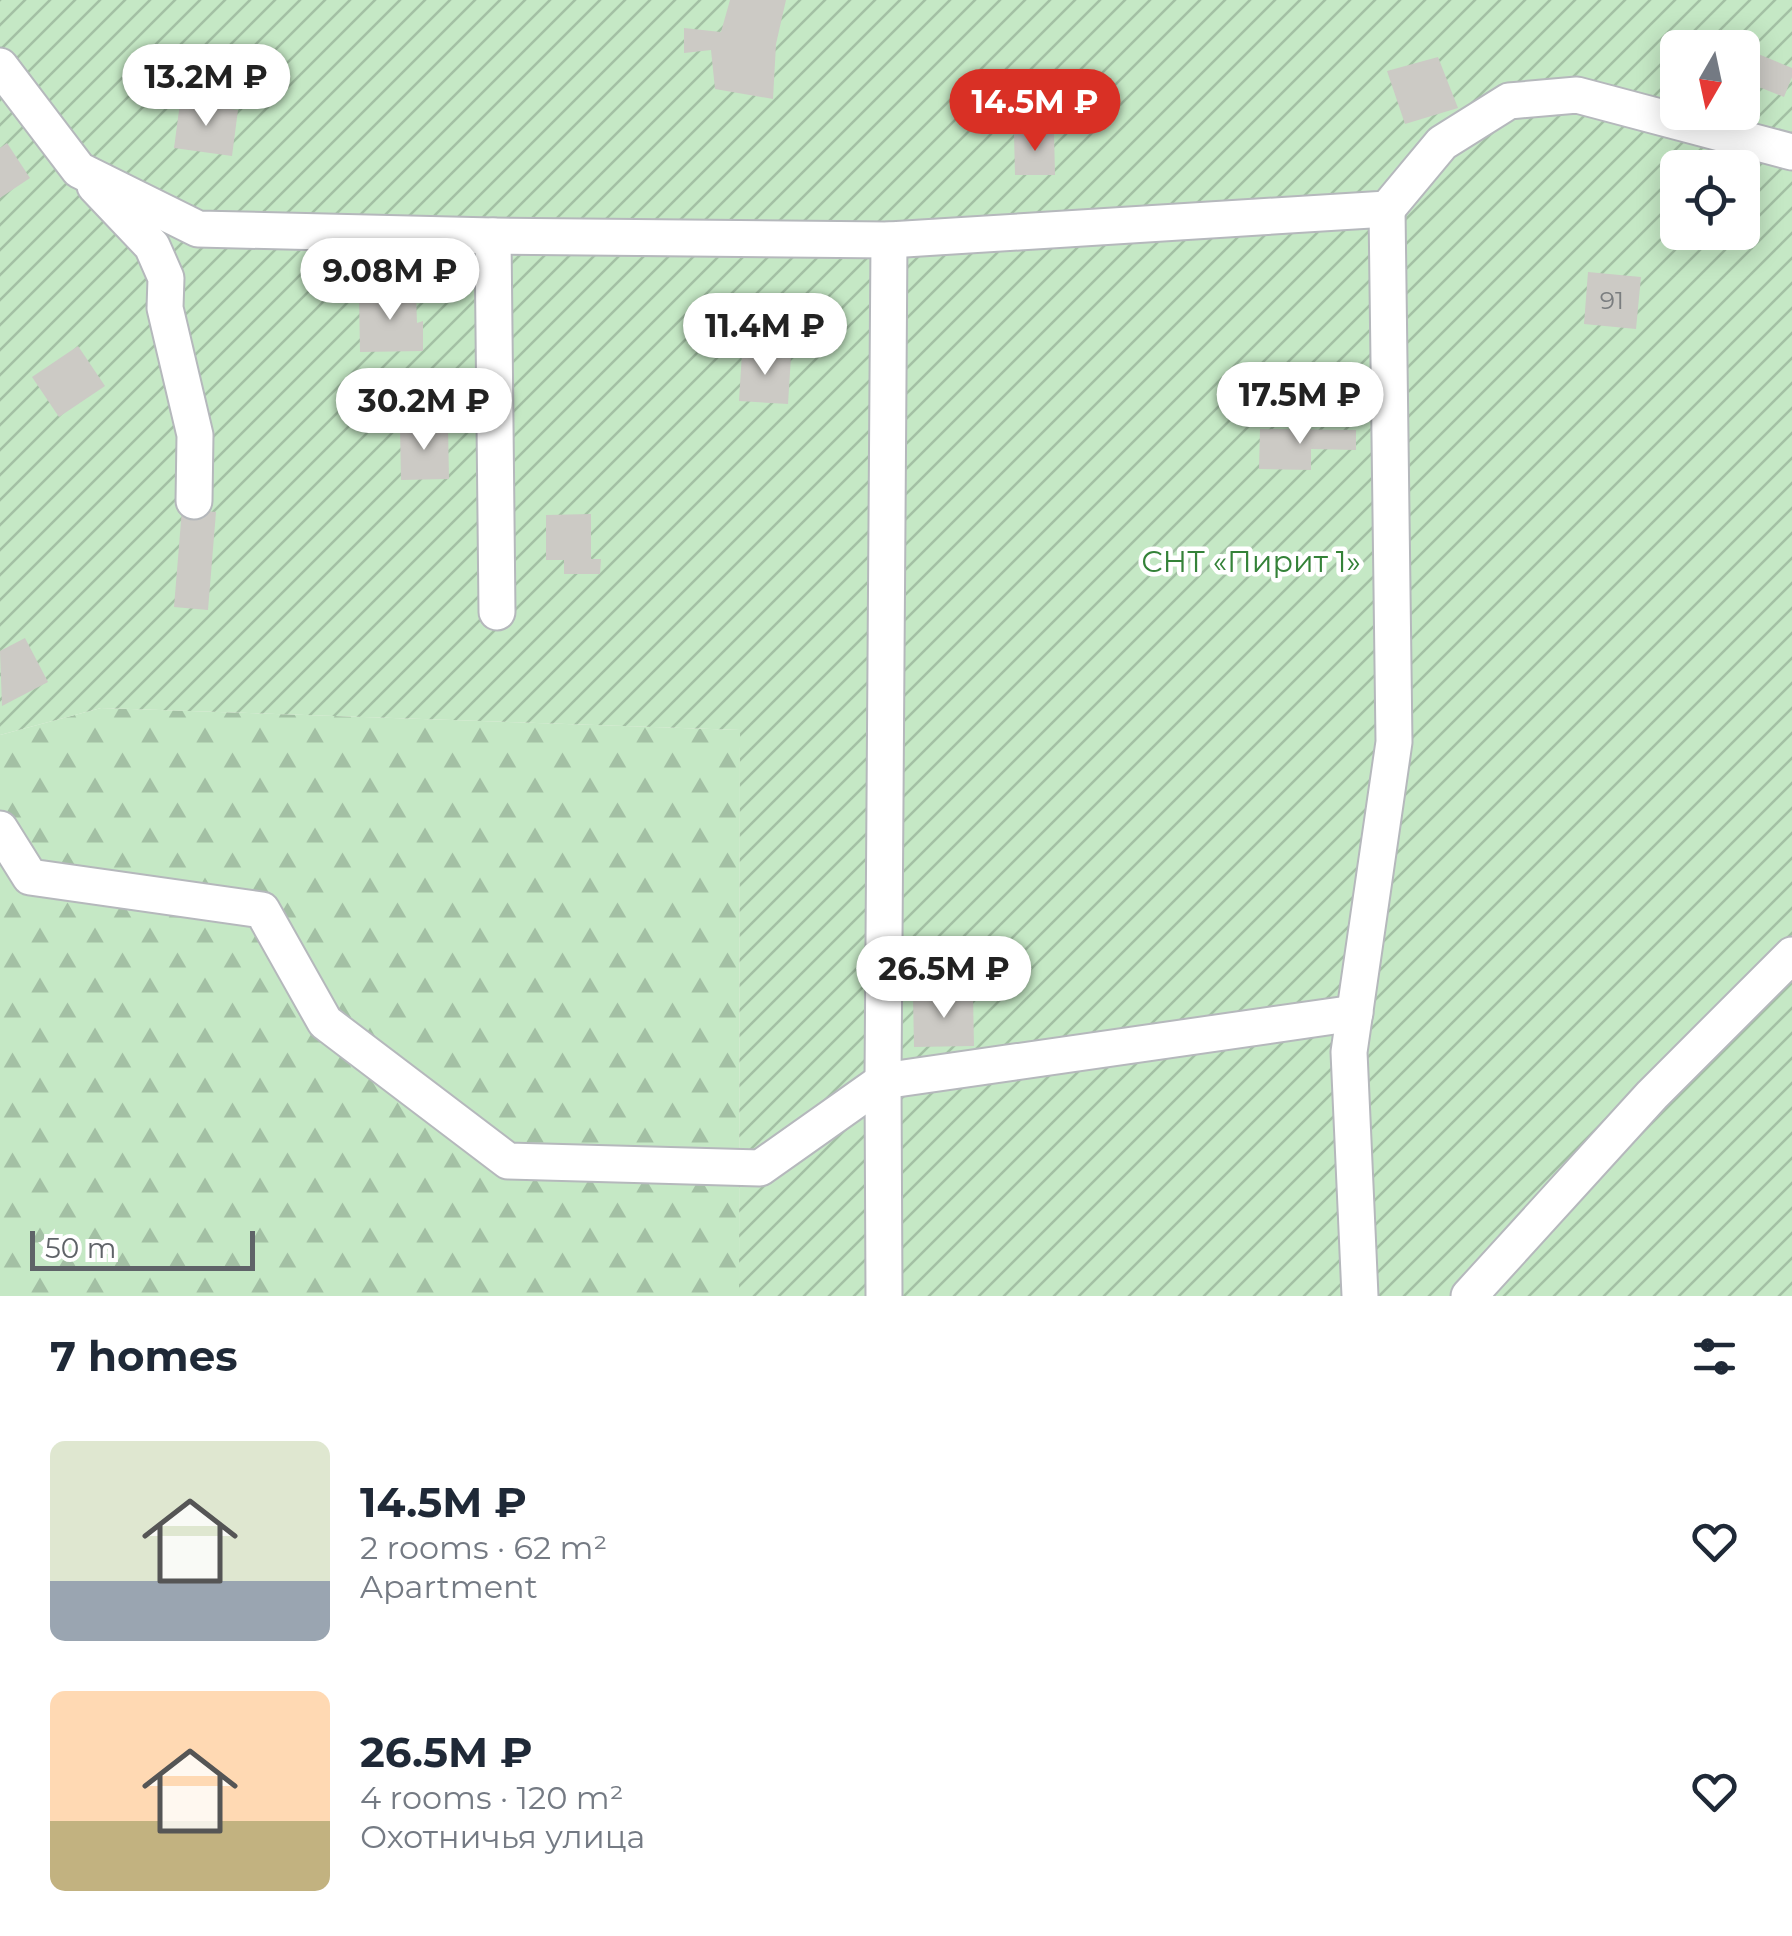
<!DOCTYPE html>
<meta charset="utf-8">
<style>
:root{--surface:#fff;--page:#f6f6f7;--text:#1f2937;--muted:#747a83;--accent:#d93025}
body{margin:0;font-family:Montserrat,sans-serif;background:var(--page);color:var(--text);height:100vh;display:flex;flex-direction:column;font-size:38px;white-space:nowrap}
*{box-sizing:border-box;margin:0}
p{font-size:32px;color:var(--muted)}
.icon{flex:none;width:55px;height:55px;fill:none;stroke:currentColor;stroke-width:2;stroke-linecap:round;stroke-linejoin:round}
.map{position:relative;height:1296px;overflow:hidden}
.side{display:flex;flex-direction:column;background:var(--surface);flex:1}
.side>*{flex:none}
.needle{width:65px;rotate:189deg}
.tools{position:absolute;left:1660px;top:30px;display:grid;gap:20px}
.tools a{display:grid;place-items:center;width:100px;height:100px;border-radius:15px;background:var(--surface);box-shadow:0 5px 25px #0003;font-size:50px}
.scale{position:absolute;left:30px;bottom:25px;width:225px;box-sizing:border-box;padding-left:10px;border:5px solid #5f6368;border-top:0;font-size:28px;line-height:35px;white-space:nowrap;color:#5f6368;-webkit-text-stroke:8px #fff;paint-order:stroke}
.price{position:absolute;translate:-50% -85px;padding:0 22px;border-radius:35px;background:#fff;color:#222;font-size:32px;line-height:65px;filter:drop-shadow(0 2px 5px #0008)}
.price::after{content:'';position:absolute;left:50%;top:60px;width:30px;height:22px;margin-left:-15px;background:inherit;clip-path:polygon(0 0,100% 0,50% 100%)}
.price.current{background:var(--accent);color:#fff}
ul{padding:0;list-style:none}
li{display:flex;align-items:center;gap:30px;height:250px;padding:0 50px}
li span{display:grid;place-items:center;flex:none;width:280px;height:200px;border-radius:15px;color:#555}
li>.icon{margin-inline-start:auto}
span .icon{width:120px;height:120px;fill:#fffc;stroke-width:1}
li b{font-size:42px}
h2{display:flex;justify-content:space-between;align-items:center;height:120px;padding:0 50px;font-size:42px}
.map>svg:first-child{display:block}
</style>
<div class="map">
<svg width="1792" height="1296" viewBox="0 0 1792 1296">
<defs>
<pattern id="forest-firs" width="22" height="20" patternUnits="userSpaceOnUse" patternTransform="scale(2.5)"><rect width="22" height="20" fill="#c5e8c5"/><path d="M5 1l3.5 6h-7zM16 11l3.5 6h-7z" fill="#a3c0a4"/></pattern>
<pattern id="garden-furrows" width="10" height="10" patternUnits="userSpaceOnUse" patternTransform="scale(2.5)"><rect width="10" height="10" fill="#c5e8c5"/><path d="M-1 1l2-2M0 10L10 0M9 11l2-2" fill="none" stroke="#a3c0a4"/></pattern>
</defs>
<rect width="100%" height="100%" fill="#f1efe8"/>
<path fill="url(#forest-firs)" d="M 101,708 L 740,730 L 739,1296 L 0,1296 L 0,735 Z"/>
<path fill="url(#garden-furrows)" fill-rule="evenodd" d="M 0,0 L 1792,0 L 1792,1296 L 739,1296 L 740,730 L 101,708 L 0,735 ZM 1678,48 L 1742,48 L 1742,112 L 1678,112 ZM 1678,168 L 1742,168 L 1742,232 L 1678,232 Z"/>
<g fill="#cccac5">
<path d="M 730,0 L 786,0 L 776,44 L 773,99 L 715,89 L 711,50 L 684,53 L 684,28 L 721,32 Z"/>
<path d="M 1751,51 L 1792,68 L 1792,77 L 1784,97 L 1742,80 L 1742,73 Z"/>
<path d="M 1438,57 L 1458,108 L 1405,124 L 1387,71 Z"/>
<path d="M 180,103 L 238,110 L 232,156 L 174,148 Z"/>
<path d="M 1054,133 L 1055,175 L 1015,175 L 1014,134 Z"/>
<path d="M 7,143 L 30,178 L 0,198 L 0,148 Z"/>
<path d="M 1588,272 L 1641,277 L 1636,329 L 1584,324 Z"/>
<path d="M 359,294 L 416,294 L 417,323 L 423,321 L 423,351 L 360,352 Z"/>
<path d="M 78,346 L 105,386 L 59,417 L 32,377 Z"/>
<path d="M 742,353 L 791,356 L 788,404 L 739,401 Z"/>
<path d="M 448,427 L 449,479 L 401,480 L 400,428 Z"/>
<path d="M 1260,429 L 1356,430 L 1356,450 L 1311,449 L 1311,470 L 1259,469 Z"/>
<path d="M 182,509 L 216,512 L 208,610 L 174,607 Z"/>
<path d="M 591,514 L 591,559 L 601,559 L 600,574 L 564,574 L 564,560 L 546,560 L 546,515 Z"/>
<path d="M 25,638 L 48,682 L 2,706 L 0,651 Z"/>
<path d="M 973,995 L 974,1046 L 914,1047 L 913,996 Z"/>
</g>
<g fill="none" stroke-linecap="round" stroke-linejoin="round">
<defs>
<g id="minor">
<path d="M 0,66 L 79,170 L 198,229 L 493,236 L 889,240 L 1387,209 L 1442,143 L 1509,101 L 1577,95 L 1792,152"/>
<path d="M 95,186 L 152,246 L 166,278 L 165,308 L 195,435 L 194,501"/>
<path d="M 493,236 L 497,612"/>
<path d="M 0,829 L 30,877 L 262,910 L 325,1022 L 508,1161 L 760,1168 L 883,1081 L 1355,1013"/>
<path d="M 884,1296 L 883,1081 L 889,240"/>
<path d="M 1360,1296 L 1349,1052 L 1394,742 L 1387,209"/>
<path d="M 1469,1296 L 1652,1095 L 1792,955"/>
</g>
</defs>
<use href="#minor" stroke="#b5b8bc" stroke-width="39"/>
<use href="#minor" stroke="#fff" stroke-width="35"/>
</g>
<g text-anchor="middle" stroke-width="9" stroke-linejoin="round" paint-order="stroke">
<g font-size="25" fill="#7a7d7f">
<text x="1612" y="309">91</text>
</g>
<g font-size="30" fill="#348238" stroke="#fff">
<text x="1251" y="572">СНТ «Пирит 1»</text>
</g>
</g>
</svg>
<div class="tools">
<a><svg class="needle" viewBox="-14 -14 28 28"><path d="M0-13l5 13h-10z" fill="#e53935"/><path d="M0 13l5-13h-10z" fill="#747a83"/></svg></a>
<a><svg class="icon" aria-label="locate" viewBox="0 0 24 24"><circle cx="12" cy="12" r="6"/><path d="M12 2v4M12 18v4M2 12h4M18 12h4"/></svg></a>
</div>
<div class="scale">50 m</div>
<b class="price" style="left:206px;top:129px">13.2M ₽</b>
<b class="price current" style="left:1035px;top:154px">14.5M ₽</b>
<b class="price" style="left:390px;top:323px">9.08M ₽</b>
<b class="price" style="left:765px;top:378px">11.4M ₽</b>
<b class="price" style="left:1300px;top:447px">17.5M ₽</b>
<b class="price" style="left:424px;top:453px">30.2M ₽</b>
<b class="price" style="left:944px;top:1021px">26.5M ₽</b>
</div>
<section class="side">
<h2>7 homes<svg class="icon" aria-label="filters" viewBox="0 0 24 24"><path d="M4 7h16M4 17h16"/><circle cx="9" cy="7" r="2"/><circle cx="15" cy="17" r="2"/></svg></h2>
<ul>
<li><span style="background:linear-gradient(#dfe7d0 70%,#9aa5b1 0)"><svg class="icon" aria-label="home" viewBox="0 0 24 24"><path d="M3 11l9-7 9 7M6 9v11h12V9"/></svg></span><div><b>14.5M ₽</b><p>2 rooms · 62 m²</p><p>Apartment</p></div><svg class="icon" aria-label="heart" viewBox="0 0 24 24"><path d="M12 20l-8-8c-3-5 5-10 8-4 3-6 11-1 8 4z"/></svg></li>
<li><span style="background:linear-gradient(#ffd9b3 65%,#c2b280 0)"><svg class="icon" aria-label="home" viewBox="0 0 24 24"><path d="M3 11l9-7 9 7M6 9v11h12V9"/></svg></span><div><b>26.5M ₽</b><p>4 rooms · 120 m²</p><p>Охотничья улица</p></div><svg class="icon" aria-label="heart" viewBox="0 0 24 24"><path d="M12 20l-8-8c-3-5 5-10 8-4 3-6 11-1 8 4z"/></svg></li>
</ul>
</section>
